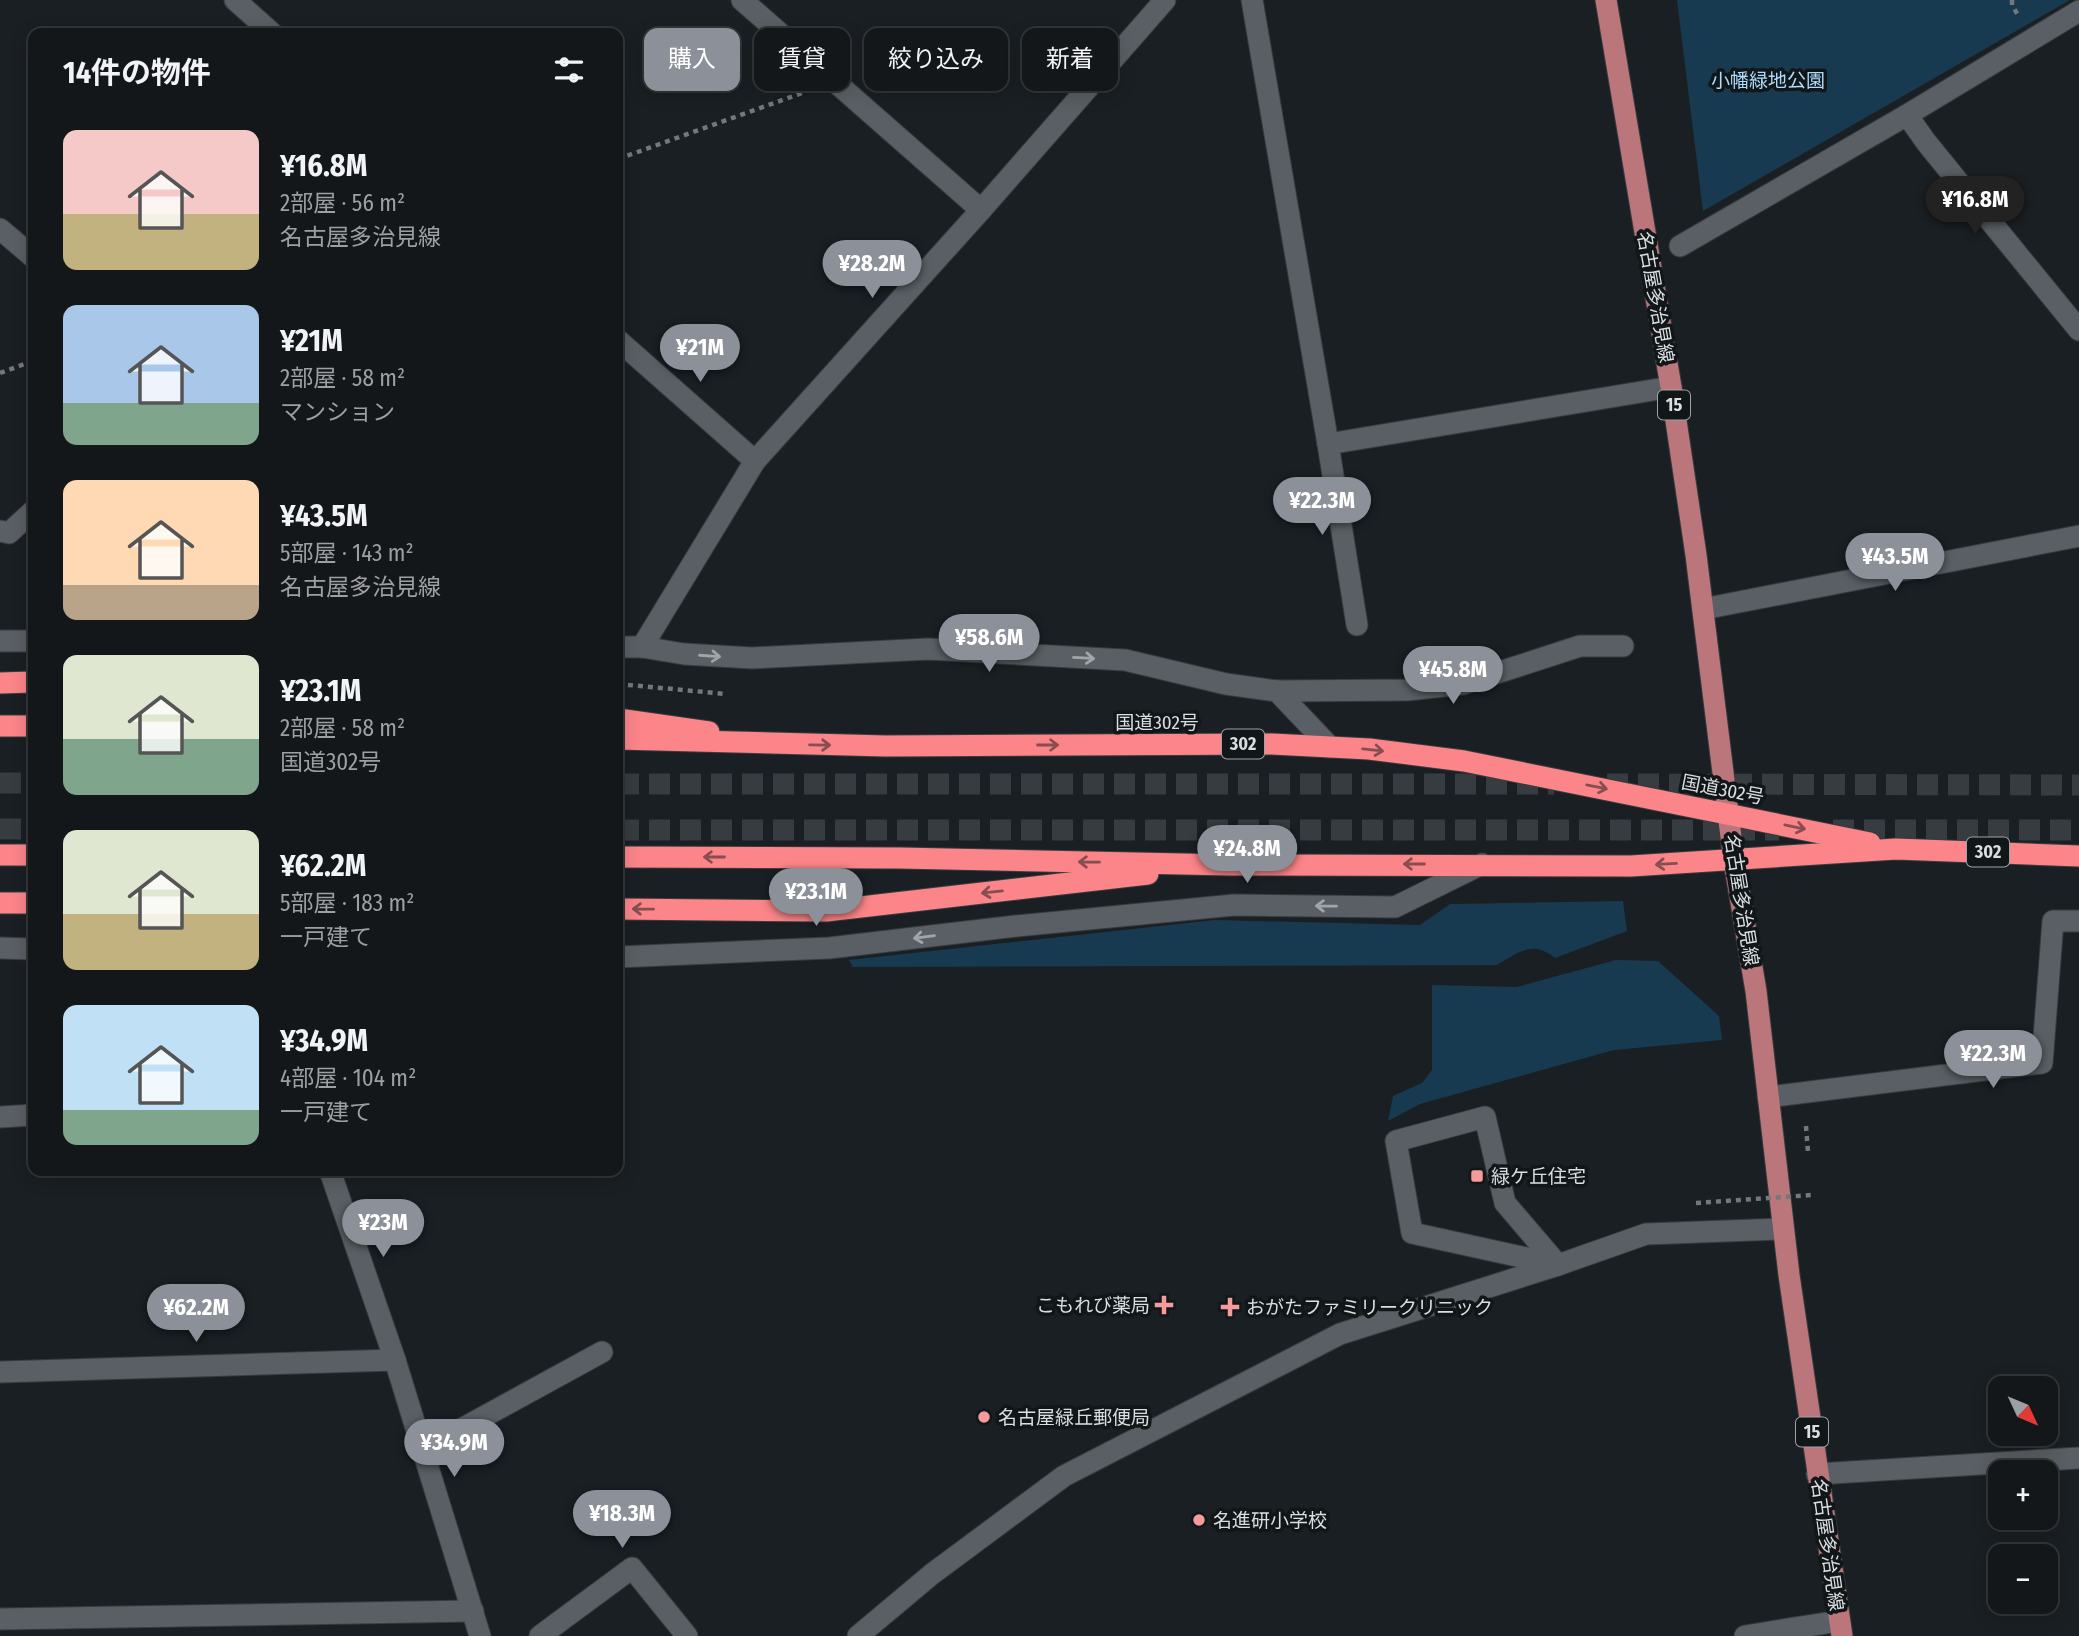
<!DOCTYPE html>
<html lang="ja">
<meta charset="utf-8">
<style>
:root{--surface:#14171a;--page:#212427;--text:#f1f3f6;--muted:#9d9fa2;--line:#333639;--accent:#8c9099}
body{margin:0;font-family:"Fira Sans Condensed","Noto Sans JP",sans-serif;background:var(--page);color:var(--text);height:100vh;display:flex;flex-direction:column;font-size:26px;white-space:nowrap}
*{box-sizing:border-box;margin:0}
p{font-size:23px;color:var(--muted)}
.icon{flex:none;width:38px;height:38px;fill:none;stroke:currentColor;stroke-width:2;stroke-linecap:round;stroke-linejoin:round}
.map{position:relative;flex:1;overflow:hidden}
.sheet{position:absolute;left:28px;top:28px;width:595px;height:1148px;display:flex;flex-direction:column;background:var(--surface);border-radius:14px;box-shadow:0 4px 18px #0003,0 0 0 2px var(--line)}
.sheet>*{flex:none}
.hud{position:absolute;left:644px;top:28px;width:665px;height:63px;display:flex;gap:14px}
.needle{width:46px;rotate:134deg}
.buttons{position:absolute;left:1988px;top:1376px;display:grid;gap:14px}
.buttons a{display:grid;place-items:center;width:70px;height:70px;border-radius:14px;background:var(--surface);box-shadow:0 4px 18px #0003,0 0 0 2px var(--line);font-size:35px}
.price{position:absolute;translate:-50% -60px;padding:0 16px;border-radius:24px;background:var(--accent);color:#fff;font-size:23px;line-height:46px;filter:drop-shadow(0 2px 4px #0008)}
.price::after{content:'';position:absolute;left:50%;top:42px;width:21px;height:16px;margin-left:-10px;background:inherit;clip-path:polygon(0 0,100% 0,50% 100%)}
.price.active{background:#222;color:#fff}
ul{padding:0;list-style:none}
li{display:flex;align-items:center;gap:21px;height:175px;padding:0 35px}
li span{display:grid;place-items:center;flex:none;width:196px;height:140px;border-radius:14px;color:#555}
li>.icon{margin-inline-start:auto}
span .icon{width:84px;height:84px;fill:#fffc;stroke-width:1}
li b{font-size:30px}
h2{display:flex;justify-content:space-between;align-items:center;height:84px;padding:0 35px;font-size:30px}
.pill{padding:0 24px;border-radius:14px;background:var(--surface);box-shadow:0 4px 18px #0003,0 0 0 2px var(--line);font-size:24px;line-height:63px}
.pill.active{background:var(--accent);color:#fff}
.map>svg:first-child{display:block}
</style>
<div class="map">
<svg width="2079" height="1636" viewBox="0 0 2079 1636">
<rect width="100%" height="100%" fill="#1a1f23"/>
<g fill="#183a50">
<path d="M 1677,0 L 2070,0 L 1703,211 Z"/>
<path d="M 1623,901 L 1627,931 L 1555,958 C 1532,939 1519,953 1496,965 L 853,967 L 849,960 L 1215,920 L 1420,925 L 1450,904 Z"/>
<path d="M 1616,960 L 1658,961 L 1719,1016 L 1722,1040 L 1614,1050 L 1420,1104 L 1388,1121 L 1393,1096 L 1422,1083 L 1432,1070 L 1432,985 L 1517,987 Z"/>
</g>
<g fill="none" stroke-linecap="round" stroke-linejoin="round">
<g stroke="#373c40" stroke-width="21" stroke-dasharray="21 10" stroke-linecap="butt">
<path d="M 0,783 L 33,783"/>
<path d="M 618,784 L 1554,784"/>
<path d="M 1607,784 L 2079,785"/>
<path d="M 0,829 L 33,829"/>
<path d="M 618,830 L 1779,830"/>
<path d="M 1833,830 L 2079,830"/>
</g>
<defs>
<path id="lane" d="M 1485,1117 L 1505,1203 L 1558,1265 L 1412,1233 L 1396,1141 Z"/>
<g id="street">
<path d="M 235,0 L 272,33"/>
<path d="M 742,0 L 981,210"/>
<path d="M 1252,0 L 1328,444 L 1671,387"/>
<path d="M 1907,115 L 1926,142 L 2079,330"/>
<path d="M 0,229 L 33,257"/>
<path d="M 1680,246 L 1907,115 L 2079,11"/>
<path d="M 618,340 L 755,461"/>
<path d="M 1328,444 L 1357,625"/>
<path d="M 0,531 L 9,533 L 33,511"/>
<path d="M 1703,609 L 2079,536"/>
<path d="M 0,641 L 33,641"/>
<path d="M 618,647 L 642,647 L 684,654 L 752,658 L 928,649 L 1125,660 L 1226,684 L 1277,691 L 1330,747"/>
<path d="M 642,647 L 755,461 L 981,210 L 1165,0"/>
<path d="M 1277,691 L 1407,690 L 1463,684 L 1580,646 L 1623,646"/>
<path d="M 0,948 L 33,949"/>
<path d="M 618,957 L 829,948 L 1016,926 L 1234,905 L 1395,907 L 1482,864"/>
<path d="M 1768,1097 L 2042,1063 L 2053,921 L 2079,921"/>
<path d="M 0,1117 L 33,1115"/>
<path d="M 330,1171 L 395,1360 L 480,1636"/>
<path d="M 0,1372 L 395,1360"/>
<path d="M 423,1450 L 602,1352"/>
<path d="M 1817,1474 L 2079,1458"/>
<path d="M 0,1619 L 473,1611"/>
<path d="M 540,1636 L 632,1568 L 687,1636"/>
<path d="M 858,1636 L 932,1574 L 1064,1476 L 1340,1334 L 1558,1265 L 1646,1234 L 1783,1229"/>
<path d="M 1745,1636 L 1839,1621"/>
</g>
<path id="primary" d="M 1606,0 L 1671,387 L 1696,555 L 1734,861 L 1756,991 L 1789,1275 L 1842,1636"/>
<g id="highway">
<path d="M 0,683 L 33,682"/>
<path d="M 618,719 L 709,732"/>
<path d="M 0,726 L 33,726"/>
<path d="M 618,739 L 886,746 L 1272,744 L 1369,749 L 1464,761 L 1870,843"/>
<path d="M 0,855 L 33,855"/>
<path d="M 618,857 L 900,858 L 1230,865 L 1631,866 L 1896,849 L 2079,856"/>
<path d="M 0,903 L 33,903"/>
<path d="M 618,909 L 826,911 L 1148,874"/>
</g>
</defs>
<use href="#lane" stroke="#383c3f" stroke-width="23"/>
<use href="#street" stroke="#383c3f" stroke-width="23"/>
<use href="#primary" stroke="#383c3f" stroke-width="23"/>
<use href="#highway" stroke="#383c3f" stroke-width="23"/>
<g stroke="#73787b" stroke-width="4.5" stroke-dasharray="5 5" stroke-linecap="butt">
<path d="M 2012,0 L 2012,5 L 2018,15"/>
<path d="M 618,159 L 802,93"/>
<path d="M 0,373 L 33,361"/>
<path d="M 618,684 L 726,694"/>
<path d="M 1806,1126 L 1808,1152"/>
</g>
<use href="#lane" stroke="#595f64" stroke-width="21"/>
<use href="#street" stroke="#595f64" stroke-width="21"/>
<use href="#primary" stroke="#ba767a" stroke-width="21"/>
<use href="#highway" stroke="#fb8589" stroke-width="21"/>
<path stroke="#73787b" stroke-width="4.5" stroke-dasharray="5 5" stroke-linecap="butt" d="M 1696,1203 L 1812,1195"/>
</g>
<defs><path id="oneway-shaft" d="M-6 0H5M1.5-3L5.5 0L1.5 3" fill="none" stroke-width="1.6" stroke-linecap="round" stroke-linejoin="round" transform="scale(1.75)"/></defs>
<g stroke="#a0a5a9">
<use href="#oneway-shaft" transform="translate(710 656) rotate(4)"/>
<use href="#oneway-shaft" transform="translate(1084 658) rotate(3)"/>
<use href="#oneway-shaft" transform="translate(1326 906) rotate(-179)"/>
<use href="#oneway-shaft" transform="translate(924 937) rotate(173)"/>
</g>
<g stroke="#864e51">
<use href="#oneway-shaft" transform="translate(820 745) rotate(1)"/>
<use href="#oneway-shaft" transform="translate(1048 745)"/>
<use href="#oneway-shaft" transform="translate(1373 750) rotate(6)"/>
<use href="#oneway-shaft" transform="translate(1597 787) rotate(11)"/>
<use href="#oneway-shaft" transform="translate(1795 827) rotate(12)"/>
<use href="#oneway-shaft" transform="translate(714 857) rotate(-180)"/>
<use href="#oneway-shaft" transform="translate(1089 862) rotate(-179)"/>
<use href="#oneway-shaft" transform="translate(1414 864) rotate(180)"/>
<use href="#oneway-shaft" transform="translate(1666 864) rotate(177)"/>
<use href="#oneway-shaft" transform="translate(992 892) rotate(174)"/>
<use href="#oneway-shaft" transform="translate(643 909) rotate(-179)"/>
</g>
<g fill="#f59b9c" stroke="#111619" stroke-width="2.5">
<rect x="1470" y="1169" width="14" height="14" rx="3.5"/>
<path d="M1160.5 1294.5h7v7h7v7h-7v7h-7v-7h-7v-7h7z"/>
<path d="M1226.5 1296.5h7v7h7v7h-7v7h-7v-7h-7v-7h7z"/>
<circle cx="984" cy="1417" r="7"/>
<circle cx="1199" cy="1520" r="7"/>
</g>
<g text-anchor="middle" stroke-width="7" stroke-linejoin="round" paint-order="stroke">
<g fill="#111619" stroke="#9ea2a5" stroke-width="2">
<rect x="1658" y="390.5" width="32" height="29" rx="5"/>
<rect x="1222" y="729.5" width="42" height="29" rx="5"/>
<rect x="1967" y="837.5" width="42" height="29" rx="5"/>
<rect x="1796" y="1417.5" width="32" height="29" rx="5"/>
</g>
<g font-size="18" font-weight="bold" fill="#dadee1">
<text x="1674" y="411">15</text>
<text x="1243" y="750">302</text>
<text x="1988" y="858">302</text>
<text x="1812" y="1438">15</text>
</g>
<g font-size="19" fill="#abdbfe" stroke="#111619">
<text x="1768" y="87">小幡緑地公園</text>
</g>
<g font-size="19" fill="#dadee1" stroke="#111619">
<text transform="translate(1656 297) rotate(80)" y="7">名古屋多治見線</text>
<text x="1157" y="729">国道302号</text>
<text transform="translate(1723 789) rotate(11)" y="7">国道302号</text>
<text transform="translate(1742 900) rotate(81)" y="7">名古屋多治見線</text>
<text transform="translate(1828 1545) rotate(82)" y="7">名古屋多治見線</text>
</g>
<g font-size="19" fill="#dadee1" stroke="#111619" text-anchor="start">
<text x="1491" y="1183">緑ケ丘住宅</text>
<text x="1150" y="1312" text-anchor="end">こもれび薬局</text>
<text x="1246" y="1314">おがたファミリークリニック</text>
<text x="998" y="1424">名古屋緑丘郵便局</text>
<text x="1213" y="1527">名進研小学校</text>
</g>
</g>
</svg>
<div class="buttons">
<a><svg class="needle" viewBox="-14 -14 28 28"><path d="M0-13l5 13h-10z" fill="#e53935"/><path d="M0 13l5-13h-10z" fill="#9d9fa2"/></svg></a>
<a>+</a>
<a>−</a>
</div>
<b class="price active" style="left:1975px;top:236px">¥16.8M</b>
<b class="price" style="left:872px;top:300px">¥28.2M</b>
<b class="price" style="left:700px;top:384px">¥21M</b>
<b class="price" style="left:1322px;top:537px">¥22.3M</b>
<b class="price" style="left:1895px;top:593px">¥43.5M</b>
<b class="price" style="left:989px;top:674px">¥58.6M</b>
<b class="price" style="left:1453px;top:706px">¥45.8M</b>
<b class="price" style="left:1247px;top:885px">¥24.8M</b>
<b class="price" style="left:816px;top:928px">¥23.1M</b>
<b class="price" style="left:1993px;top:1090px">¥22.3M</b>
<b class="price" style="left:383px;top:1259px">¥23M</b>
<b class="price" style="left:196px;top:1344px">¥62.2M</b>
<b class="price" style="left:454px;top:1479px">¥34.9M</b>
<b class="price" style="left:622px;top:1550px">¥18.3M</b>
<div class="hud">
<a class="pill active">購入</a>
<a class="pill">賃貸</a>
<a class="pill">絞り込み</a>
<a class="pill">新着</a>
</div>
<section class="sheet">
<h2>14件の物件<svg class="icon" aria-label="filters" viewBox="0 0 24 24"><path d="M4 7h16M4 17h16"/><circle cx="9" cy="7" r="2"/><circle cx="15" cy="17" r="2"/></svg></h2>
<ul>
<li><span style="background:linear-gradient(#f6c9c9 60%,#c2b280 0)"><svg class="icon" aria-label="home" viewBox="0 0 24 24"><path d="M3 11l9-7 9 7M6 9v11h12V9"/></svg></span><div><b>¥16.8M</b><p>2部屋 · 56 m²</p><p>名古屋多治見線</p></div></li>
<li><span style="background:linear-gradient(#a9c7e8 70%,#7fa58c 0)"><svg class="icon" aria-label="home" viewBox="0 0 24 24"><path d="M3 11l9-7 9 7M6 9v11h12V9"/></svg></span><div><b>¥21M</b><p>2部屋 · 58 m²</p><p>マンション</p></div></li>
<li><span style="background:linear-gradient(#ffd9b3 75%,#b9a48a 0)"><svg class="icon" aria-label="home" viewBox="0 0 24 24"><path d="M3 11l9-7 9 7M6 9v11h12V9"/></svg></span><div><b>¥43.5M</b><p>5部屋 · 143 m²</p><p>名古屋多治見線</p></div></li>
<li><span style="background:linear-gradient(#dfe7d0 60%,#7fa58c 0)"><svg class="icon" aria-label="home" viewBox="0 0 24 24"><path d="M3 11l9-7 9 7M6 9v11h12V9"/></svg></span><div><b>¥23.1M</b><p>2部屋 · 58 m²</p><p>国道302号</p></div></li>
<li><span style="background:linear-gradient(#dfe7d0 60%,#c2b280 0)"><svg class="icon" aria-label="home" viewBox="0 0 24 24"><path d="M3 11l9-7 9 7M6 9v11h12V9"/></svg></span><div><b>¥62.2M</b><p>5部屋 · 183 m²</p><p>一戸建て</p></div></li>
<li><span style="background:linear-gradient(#bfe0f5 75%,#7fa58c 0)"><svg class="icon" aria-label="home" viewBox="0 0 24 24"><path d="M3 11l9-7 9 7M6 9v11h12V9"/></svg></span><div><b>¥34.9M</b><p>4部屋 · 104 m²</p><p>一戸建て</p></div></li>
</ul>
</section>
</div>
